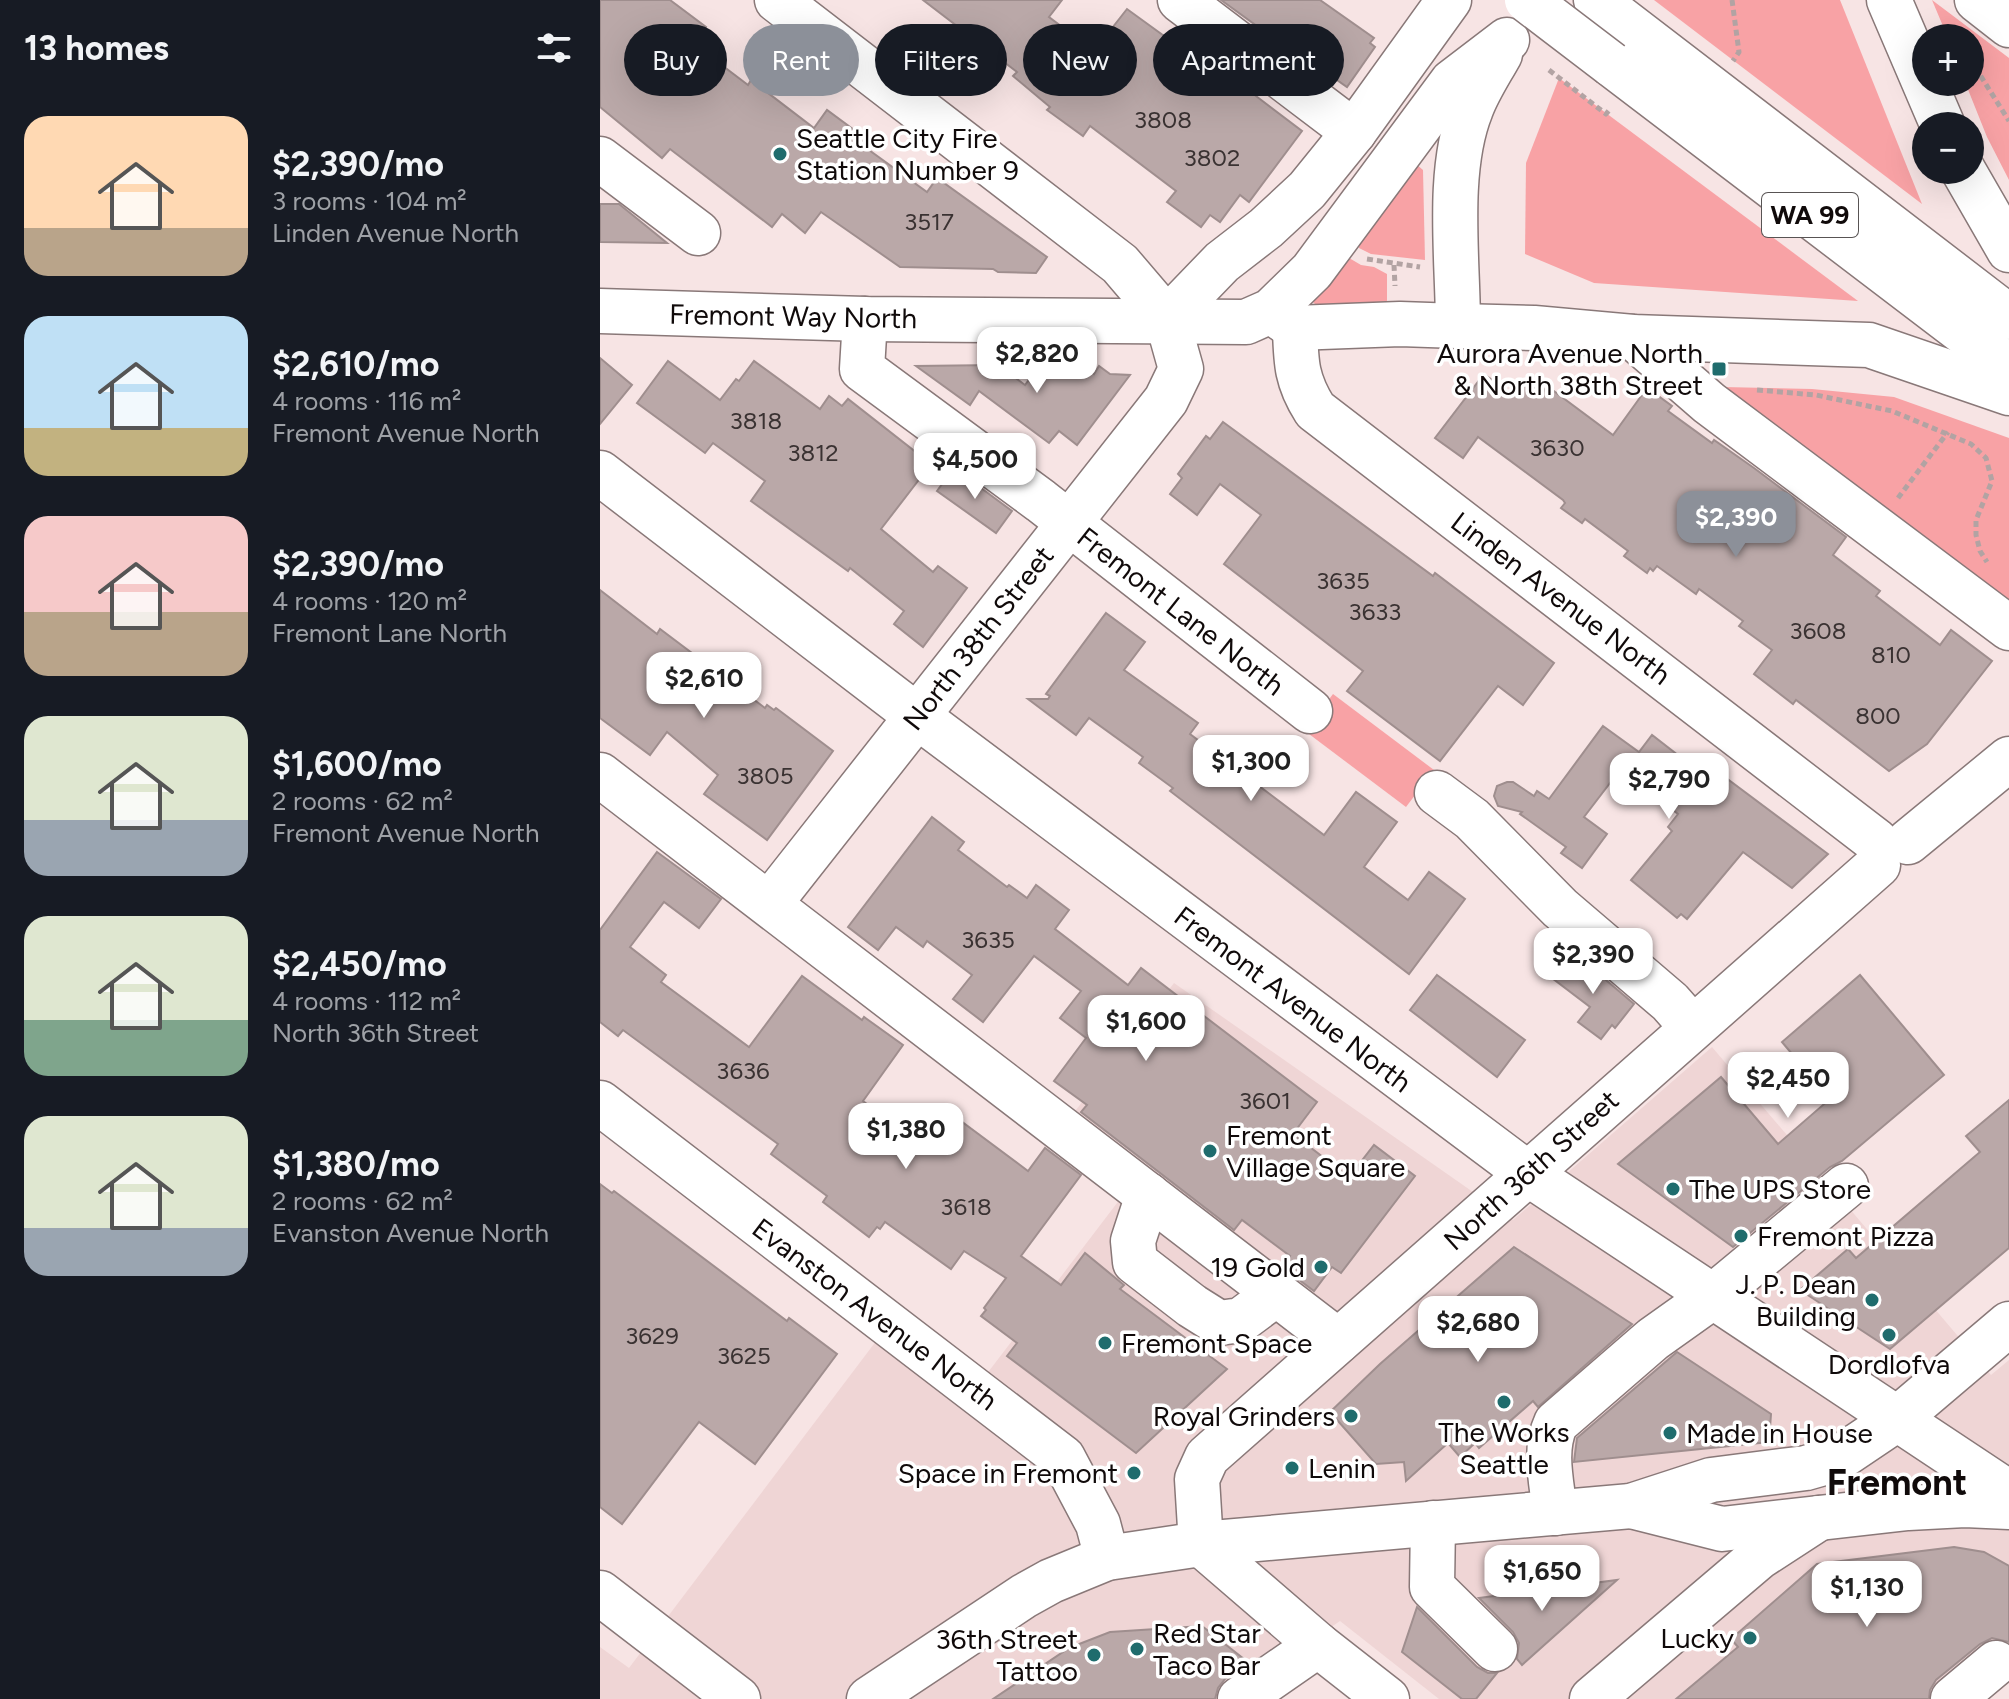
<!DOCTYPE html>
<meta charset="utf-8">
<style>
:root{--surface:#171b24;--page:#242831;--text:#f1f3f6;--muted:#9ea1a6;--accent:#8c9099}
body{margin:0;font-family:Figtree,sans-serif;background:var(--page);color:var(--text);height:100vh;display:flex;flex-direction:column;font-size:30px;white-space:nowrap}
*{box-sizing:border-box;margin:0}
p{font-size:26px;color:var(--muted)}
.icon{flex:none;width:44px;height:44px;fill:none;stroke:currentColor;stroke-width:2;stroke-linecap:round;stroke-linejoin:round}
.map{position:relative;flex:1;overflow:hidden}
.drawer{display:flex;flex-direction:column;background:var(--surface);width:600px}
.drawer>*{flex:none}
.hud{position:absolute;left:24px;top:24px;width:760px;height:72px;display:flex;gap:16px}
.buttons{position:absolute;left:1312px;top:24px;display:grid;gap:16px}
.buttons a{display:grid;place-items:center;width:72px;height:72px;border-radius:50%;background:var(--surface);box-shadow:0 8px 32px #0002;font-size:40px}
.price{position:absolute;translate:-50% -68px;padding:0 18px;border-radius:16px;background:#fff;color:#222;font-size:26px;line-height:52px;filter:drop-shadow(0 2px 4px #0008)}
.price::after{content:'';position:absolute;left:50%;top:48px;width:24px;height:18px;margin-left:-12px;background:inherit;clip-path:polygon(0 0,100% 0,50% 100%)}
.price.on{background:var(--accent);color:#fff}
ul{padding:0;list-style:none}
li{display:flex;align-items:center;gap:24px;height:200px;padding:0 24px}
li span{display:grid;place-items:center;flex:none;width:224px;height:160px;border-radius:24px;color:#555}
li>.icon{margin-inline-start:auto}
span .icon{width:96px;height:96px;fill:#fffc;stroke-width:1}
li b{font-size:34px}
h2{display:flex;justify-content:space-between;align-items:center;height:96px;padding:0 24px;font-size:34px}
.tag{padding:0 28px;border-radius:36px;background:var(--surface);box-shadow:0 8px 32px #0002;font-size:28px;line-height:72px}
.tag.on{background:var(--accent);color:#fff}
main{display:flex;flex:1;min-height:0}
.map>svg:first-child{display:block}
</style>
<main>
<section class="drawer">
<h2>13 homes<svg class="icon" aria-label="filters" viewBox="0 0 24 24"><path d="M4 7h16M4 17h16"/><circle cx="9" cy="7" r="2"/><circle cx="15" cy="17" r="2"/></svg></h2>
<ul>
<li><span style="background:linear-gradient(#ffd9b3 70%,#b9a48a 0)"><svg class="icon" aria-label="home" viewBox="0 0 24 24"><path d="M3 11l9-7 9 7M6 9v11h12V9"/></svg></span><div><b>$2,390/mo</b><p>3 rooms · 104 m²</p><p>Linden Avenue North</p></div></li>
<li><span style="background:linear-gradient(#bfe0f5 70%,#c2b280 0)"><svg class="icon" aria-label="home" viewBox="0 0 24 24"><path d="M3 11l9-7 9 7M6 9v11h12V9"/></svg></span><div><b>$2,610/mo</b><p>4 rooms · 116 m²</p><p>Fremont Avenue North</p></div></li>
<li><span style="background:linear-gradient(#f6c9c9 60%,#b9a48a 0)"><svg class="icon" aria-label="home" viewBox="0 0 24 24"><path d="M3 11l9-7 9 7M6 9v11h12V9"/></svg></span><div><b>$2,390/mo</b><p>4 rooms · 120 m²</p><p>Fremont Lane North</p></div></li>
<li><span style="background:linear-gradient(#dfe7d0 65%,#9aa5b1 0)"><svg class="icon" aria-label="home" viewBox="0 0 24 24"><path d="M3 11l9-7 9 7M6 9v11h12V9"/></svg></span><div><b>$1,600/mo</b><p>2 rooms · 62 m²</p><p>Fremont Avenue North</p></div></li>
<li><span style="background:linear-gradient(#dfe7d0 65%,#7fa58c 0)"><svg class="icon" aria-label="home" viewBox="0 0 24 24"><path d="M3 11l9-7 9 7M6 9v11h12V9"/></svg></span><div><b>$2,450/mo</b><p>4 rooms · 112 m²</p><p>North 36th Street</p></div></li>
<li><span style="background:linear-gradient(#dfe7d0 70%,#9aa5b1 0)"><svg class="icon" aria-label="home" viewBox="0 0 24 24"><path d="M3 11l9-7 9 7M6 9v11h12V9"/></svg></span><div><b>$1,380/mo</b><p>2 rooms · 62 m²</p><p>Evanston Avenue North</p></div></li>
</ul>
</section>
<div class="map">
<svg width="1409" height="1699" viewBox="0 0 1409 1699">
<rect width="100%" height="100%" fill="#f7e4e4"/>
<path fill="#efd5d5" d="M 574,983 L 913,1220 L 1112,1047 L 1391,1375 L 1409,1360 L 1409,1646 L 1347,1699 L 839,1699 L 740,1621 L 625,1699 L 0,1699 L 0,1647 L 29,1668 L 289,1324 L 376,1388 L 530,1186 L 459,1132 Z"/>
<g fill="#f8a2a5">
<path d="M 1054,0 L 1240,0 L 1322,204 Z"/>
<path d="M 1332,0 L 1409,58 L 1409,180 L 1387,137 L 1365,82 L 1370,82 L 1370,38 L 1348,38 Z"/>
<path d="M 959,78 L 1258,301 L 994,283 L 925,254 L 926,163 Z"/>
<path d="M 816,164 L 823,170 L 825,260 L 771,254 L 759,248 L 757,237 Z"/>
<path d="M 744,255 L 761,265 L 774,267 L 787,274 L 787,304 L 716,305 L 712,301 L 713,297 Z"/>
<path d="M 1123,387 L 1212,389 L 1294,397 L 1409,438 L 1409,601 Z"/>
<path d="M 733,694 L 834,770 L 806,807 L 705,731 Z"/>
</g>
<g fill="#baa8a8" stroke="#9f8e8e" stroke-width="2">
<path d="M 0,0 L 70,0 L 106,27 L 94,44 L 148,85 L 151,80 L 214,128 L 227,110 L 273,144 L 269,150 L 327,192 L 337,178 L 447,257 L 436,273 L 398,272 L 393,269 L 300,267 L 221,212 L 205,233 L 182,214 L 172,227 L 70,149 L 62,158 L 0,107 Z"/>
<path d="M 323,0 L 462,0 L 449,17 L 494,51 L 527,9 L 600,62 L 607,52 L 635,73 L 631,77 L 702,131 L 649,202 L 640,195 L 620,222 L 610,215 L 601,227 L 567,202 L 576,191 L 490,126 L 483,136 L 447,110 L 450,107 L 413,76 L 417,72 Z"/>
<path d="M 621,0 L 720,0 L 774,38 L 770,43 L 775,47 L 747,87 L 700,54 L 698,56 Z"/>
<path d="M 0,204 L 19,204 L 67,243 L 0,242 Z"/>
<path d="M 0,358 L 32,385 L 0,424 Z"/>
<path d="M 68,361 L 120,400 L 136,379 L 139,381 L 154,361 L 220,409 L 229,396 L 242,406 L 248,399 L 331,464 L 281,529 L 333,572 L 338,566 L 367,588 L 323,647 L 294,624 L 304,611 L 250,568 L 248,571 L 151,501 L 165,481 L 113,443 L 105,453 L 37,403 Z"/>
<path d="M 442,362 L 459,375 L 469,362 L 485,375 L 489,370 L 494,374 L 499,366 L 510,374 L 530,375 L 477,445 L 459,431 L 449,443 L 379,391 L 370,405 L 316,366 L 398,365 L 425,385 Z"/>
<path d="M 884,374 L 913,395 L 924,380 L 942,394 L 947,386 L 1013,435 L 1044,392 L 1047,394 L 1050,390 L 1072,406 L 1068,411 L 1112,443 L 1114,440 L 1154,468 L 1246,537 L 1233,555 L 1280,591 L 1276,596 L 1340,645 L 1351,630 L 1392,661 L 1327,744 L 1289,771 L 1196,700 L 1193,704 L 1154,674 L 1172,650 L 1139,626 L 1143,621 L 1099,589 L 1096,594 L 1057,566 L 1053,571 L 1050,568 L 1047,573 L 1024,556 L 1028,551 L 985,519 L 982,523 L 961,508 L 965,503 L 963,500 L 878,437 L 863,458 L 835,438 Z"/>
<path d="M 623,422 L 833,576 L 835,573 L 954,663 L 923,705 L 898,686 L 840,761 L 747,691 L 763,671 L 624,564 L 661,515 L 620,484 L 597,515 L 570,494 L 582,478 L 578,474 L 606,436 L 610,439 Z"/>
<path d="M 354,468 L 412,511 L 396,533 L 337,491 Z"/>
<path d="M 0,590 L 57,634 L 60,629 L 165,708 L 167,705 L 174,710 L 176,708 L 233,751 L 167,840 L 104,794 L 118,775 L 67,732 L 50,755 L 0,718 Z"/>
<path d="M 506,613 L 545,642 L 524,670 L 598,723 L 590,734 L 724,835 L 756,792 L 797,822 L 764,867 L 808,900 L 829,872 L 865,899 L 809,974 L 570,791 L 573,788 L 539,763 L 543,757 L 489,718 L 476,735 L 428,699 L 448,699 L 450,696 L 446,694 Z"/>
<path d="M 1003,726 L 1039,752 L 1052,735 L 1092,766 L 1098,757 L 1228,854 L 1192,888 L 1143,852 L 1087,919 L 1081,914 L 1077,918 L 1031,880 L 1072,831 L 1068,827 L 1078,814 L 1020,770 L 984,817 L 1007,834 L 982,868 L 961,853 L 966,847 L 920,814 L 922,812 L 898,806 L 894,796 L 897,786 L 907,782 L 913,782 L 934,796 L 937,791 L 949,799 Z"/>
<path d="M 332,817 L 364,842 L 358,850 L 407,887 L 409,885 L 427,898 L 436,885 L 469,910 L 455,929 L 528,985 L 541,968 L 717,1102 L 693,1134 L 749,1177 L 774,1145 L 815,1176 L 741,1273 L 732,1267 L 714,1291 L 682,1267 L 690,1256 L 642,1220 L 634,1230 L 481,1112 L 487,1105 L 454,1081 L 486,1038 L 460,1018 L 481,991 L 434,956 L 383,1022 L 353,999 L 372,975 L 327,941 L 323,947 L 296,927 L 278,950 L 248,927 Z"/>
<path d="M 57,852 L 121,899 L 99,928 L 64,902 L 30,947 L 66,975 L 61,982 L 149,1047 L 202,976 L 262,1020 L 264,1017 L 303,1045 L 263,1101 L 320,1145 L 346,1110 L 428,1171 L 445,1148 L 481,1175 L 421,1256 L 461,1285 L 485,1253 L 524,1285 L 520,1289 L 627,1369 L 536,1453 L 407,1356 L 417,1343 L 381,1316 L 386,1310 L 384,1308 L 406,1278 L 364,1251 L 351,1269 L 285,1222 L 280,1229 L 277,1227 L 269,1237 L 223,1202 L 227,1196 L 171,1154 L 178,1144 L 23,1030 L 18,1036 L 0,1022 L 0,930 Z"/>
<path d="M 973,952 L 1034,1004 L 1015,1028 L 1012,1025 L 1001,1039 L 978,1022 L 990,1007 L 952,978 Z"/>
<path d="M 837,975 L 925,1040 L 897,1077 L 810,1010 Z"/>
<path d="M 1260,975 L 1344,1075 L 1242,1161 L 1230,1167 L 1133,1247 L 1018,1164 L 1121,1077 L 1178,1144 L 1230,1099 L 1182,1042 Z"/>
<path d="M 1409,1100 L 1409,1248 L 1290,1349 L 1200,1290 L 1248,1249 L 1256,1258 L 1380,1152 L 1366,1136 Z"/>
<path d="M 0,1184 L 12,1193 L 14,1191 L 187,1321 L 189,1318 L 237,1354 L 155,1464 L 99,1422 L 22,1524 L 0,1507 Z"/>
<path d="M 914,1247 L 1032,1324 L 938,1407 L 933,1401 L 879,1448 L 875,1443 L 860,1457 L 848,1443 L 806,1481 L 804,1462 L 776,1464 L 730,1412 L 780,1364 Z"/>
<path d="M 1077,1352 L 1171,1414 L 1169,1442 L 974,1462 L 977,1438 Z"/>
<path d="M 1354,1547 L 1384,1552 L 1409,1566 L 1409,1642 L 1392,1638 L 1380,1644 L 1336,1680 L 1330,1690 L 1329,1699 L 1076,1699 L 1138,1647 L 1131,1639 L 1217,1564 Z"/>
<path d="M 1017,1580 L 922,1665 L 917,1659 L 919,1643 L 913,1632 L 879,1598 Z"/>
<path d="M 817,1607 L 877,1667 L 888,1673 L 897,1673 L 876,1699 L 862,1699 L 802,1652 Z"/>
<path d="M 602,1626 L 649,1663 L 625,1679 L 618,1688 L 615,1699 L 393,1699 L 469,1648 L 510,1632 Z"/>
</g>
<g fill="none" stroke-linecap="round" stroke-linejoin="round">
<defs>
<g id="minor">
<path d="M 580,0 L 754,132"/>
<path d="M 1377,0 L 1409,25"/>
<path d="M 0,159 L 98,233"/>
<path d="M 265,319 L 262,369 L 441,501 L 710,711"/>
<path d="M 567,319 L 622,262 L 666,228 L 707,190 L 754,132 L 849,0"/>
<path d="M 695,328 C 696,362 696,380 715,410 L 1276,841"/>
<path d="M 1033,337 L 1109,403 L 1409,628"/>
<path d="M 0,775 L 738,1341"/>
<path d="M 837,793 L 872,819 L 960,908 L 1070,1002 L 1092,1027"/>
<path d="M 1308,842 L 1409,759"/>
<path d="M 170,903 L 566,400 L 581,369 L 567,319 L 520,264 L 177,0"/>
<path d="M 0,1103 L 463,1458 L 498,1524 L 507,1558"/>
<path d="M 548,1195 L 533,1241 L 535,1262 L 592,1306 L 619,1323 L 641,1320 L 676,1294"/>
<path d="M 1297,1419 L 1409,1324"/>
<path d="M 955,1513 C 952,1483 943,1451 956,1423 L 1053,1339 L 1112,1297 L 1246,1186"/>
<path d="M 833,1523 L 832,1587 L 895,1649"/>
<path d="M 0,1593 L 138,1699"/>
<path d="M 640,1699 L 718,1645"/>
<path d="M 787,1699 L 718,1645 L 601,1544 L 597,1479 L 607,1457 L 1278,865"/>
<path d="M 992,1699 L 1159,1557 L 1219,1518"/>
<path d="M 1353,1699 L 1396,1663"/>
</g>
<g id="major">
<path d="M 0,311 L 265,319 L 646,322 L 671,311 L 712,271 L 852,82 L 907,40"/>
<path d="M 671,311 L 695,328 L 800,324 L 858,326 C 858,260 846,171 871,109 C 878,90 890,72 900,54"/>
<path d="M 0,473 L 317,716 L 927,1173 L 1409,1493"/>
<path d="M 1031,1506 L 1122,1529 L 1308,1508 L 1365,1505 L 1409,1507"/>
<path d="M 269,1699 L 424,1596 L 451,1581 L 507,1558 L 601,1544 L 1031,1506 L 1111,1480 L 1206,1468 L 1227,1462 L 1242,1456 L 1297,1419"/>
</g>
<g id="highway">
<path d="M 996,0 L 1409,317"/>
<path d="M 1289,0 L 1343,126"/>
<path d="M 1011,64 L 1409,367"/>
<path d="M 1363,170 L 1409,250"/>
<path d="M 858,326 L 934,328 L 1033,337 L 1269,345 L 1409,393"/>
</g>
</defs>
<use href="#minor" stroke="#897878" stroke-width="47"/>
<use href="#major" stroke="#897878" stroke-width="47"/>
<use href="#highway" stroke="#897878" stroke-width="47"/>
<g stroke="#b2a3a3" stroke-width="5" stroke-dasharray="6 4" stroke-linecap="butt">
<path d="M 1132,0 L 1139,52 L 1133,61"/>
<path d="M 1370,59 L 1409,121"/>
<path d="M 949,70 L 1006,114 L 1011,108"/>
<path d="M 767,259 L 820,267"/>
<path d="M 794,265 L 795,286"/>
<path d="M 1157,390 L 1216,395 L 1292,411 L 1371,444 L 1386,458 L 1392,481 L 1376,520 L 1376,535 L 1380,551 L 1387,562"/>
<path d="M 1298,498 L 1348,432"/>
</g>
<use href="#minor" stroke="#fff" stroke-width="44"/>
<use href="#major" stroke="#fff" stroke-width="44"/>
<use href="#highway" stroke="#fff" stroke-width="44"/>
<defs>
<path id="highway-bridge" d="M 927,0 L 1011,64"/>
</defs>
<use href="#highway-bridge" stroke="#897878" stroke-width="47" stroke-linecap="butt"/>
<use href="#highway-bridge" stroke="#fff" stroke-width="44"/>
</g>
<g fill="#1f6c6d" stroke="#fff" stroke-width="3">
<circle cx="180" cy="154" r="8"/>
<rect x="1111" y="361" width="16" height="16" rx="4"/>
<circle cx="610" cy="1151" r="8"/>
<circle cx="1073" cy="1189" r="8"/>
<circle cx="1141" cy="1236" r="8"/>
<circle cx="721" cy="1267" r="8"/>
<circle cx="1272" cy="1300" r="8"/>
<circle cx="1289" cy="1335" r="8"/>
<circle cx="505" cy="1343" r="8"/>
<circle cx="904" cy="1402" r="8"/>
<circle cx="751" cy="1416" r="8"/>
<circle cx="1070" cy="1433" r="8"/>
<circle cx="692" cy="1468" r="8"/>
<circle cx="534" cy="1473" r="8"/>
<circle cx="1150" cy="1638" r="8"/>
<circle cx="537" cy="1649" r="8"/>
<circle cx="494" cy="1655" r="8"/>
</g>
<g text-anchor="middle" stroke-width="7" stroke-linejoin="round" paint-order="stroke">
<g font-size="24" fill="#3a3232">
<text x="563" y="128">3808</text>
<text x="612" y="166">3802</text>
<text x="329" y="230">3517</text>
<text x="156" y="429">3818</text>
<text x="957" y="456">3630</text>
<text x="213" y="461">3812</text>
<text x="743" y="589">3635</text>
<text x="775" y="620">3633</text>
<text x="1218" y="639">3608</text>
<text x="1291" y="663">810</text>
<text x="1278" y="724">800</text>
<text x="165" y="784">3805</text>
<text x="388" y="948">3635</text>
<text x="143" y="1079">3636</text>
<text x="665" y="1109">3601</text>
<text x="366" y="1215">3618</text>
<text x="52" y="1344">3629</text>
<text x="144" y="1364">3625</text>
</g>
<rect fill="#fff" stroke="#585454" stroke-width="2" x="1162" y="193" width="96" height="44" rx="6"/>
<g font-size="26" font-weight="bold" fill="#100a0a">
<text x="1210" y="224">WA 99</text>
</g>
<g font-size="28" fill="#100a0a" stroke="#fff" text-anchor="start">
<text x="196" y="148">Seattle City Fire<tspan x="196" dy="32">Station Number 9</tspan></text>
<text x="1103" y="363" text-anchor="end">Aurora Avenue North<tspan x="1103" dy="32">&amp; North 38th Street</tspan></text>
<text x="626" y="1145">Fremont<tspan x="626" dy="32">Village Square</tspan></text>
<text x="1089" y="1199">The UPS Store</text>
<text x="1157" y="1246">Fremont Pizza</text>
<text x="705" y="1277" text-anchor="end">19 Gold</text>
<text x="1256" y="1294" text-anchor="end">J. P. Dean<tspan x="1256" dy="32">Building</tspan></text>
<text x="521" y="1353">Fremont Space</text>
<text x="1289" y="1374" text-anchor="middle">Dordlofva</text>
<text x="735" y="1426" text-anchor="end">Royal Grinders</text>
<text x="904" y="1442" text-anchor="middle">The Works<tspan x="904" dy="32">Seattle</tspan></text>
<text x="1086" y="1443">Made in House</text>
<text x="708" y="1478">Lenin</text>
<text x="518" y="1483" text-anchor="end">Space in Fremont</text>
<text x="553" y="1643">Red Star<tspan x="553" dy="32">Taco Bar</tspan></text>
<text x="1134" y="1648" text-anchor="end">Lucky</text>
<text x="478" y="1649" text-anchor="end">36th Street<tspan x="478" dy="32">Tattoo</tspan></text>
</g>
<g font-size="28" fill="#100a0a" stroke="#fff">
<text transform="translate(193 316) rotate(1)" y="10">Fremont Way North</text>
<text transform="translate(961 598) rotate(37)" y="10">Linden Avenue North</text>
<text transform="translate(581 611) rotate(38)" y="10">Fremont Lane North</text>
<text transform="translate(378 638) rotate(-52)" y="10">North 38th Street</text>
<text transform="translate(693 999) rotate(37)" y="10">Fremont Avenue North</text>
<text transform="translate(931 1170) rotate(-42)" y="10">North 36th Street</text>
<text transform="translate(275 1314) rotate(37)" y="10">Evanston Avenue North</text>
</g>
<g font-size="36" font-weight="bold" fill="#100a0a" stroke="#fff">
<text x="1297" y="1495">Fremont</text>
</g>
</g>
</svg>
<div class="buttons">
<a>+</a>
<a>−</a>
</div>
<b class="price" style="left:437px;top:395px">$2,820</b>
<b class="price" style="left:375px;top:501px">$4,500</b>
<b class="price on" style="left:1136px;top:559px">$2,390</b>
<b class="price" style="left:104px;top:720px">$2,610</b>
<b class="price" style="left:651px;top:803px">$1,300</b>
<b class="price" style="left:1069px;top:821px">$2,790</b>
<b class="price" style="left:993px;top:996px">$2,390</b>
<b class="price" style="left:546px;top:1063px">$1,600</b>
<b class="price" style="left:1188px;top:1120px">$2,450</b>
<b class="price" style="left:306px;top:1171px">$1,380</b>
<b class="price" style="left:878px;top:1364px">$2,680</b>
<b class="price" style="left:942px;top:1613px">$1,650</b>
<b class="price" style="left:1267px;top:1629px">$1,130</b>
<div class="hud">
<a class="tag">Buy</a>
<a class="tag on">Rent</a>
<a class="tag">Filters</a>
<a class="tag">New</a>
<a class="tag">Apartment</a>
</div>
</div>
</main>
